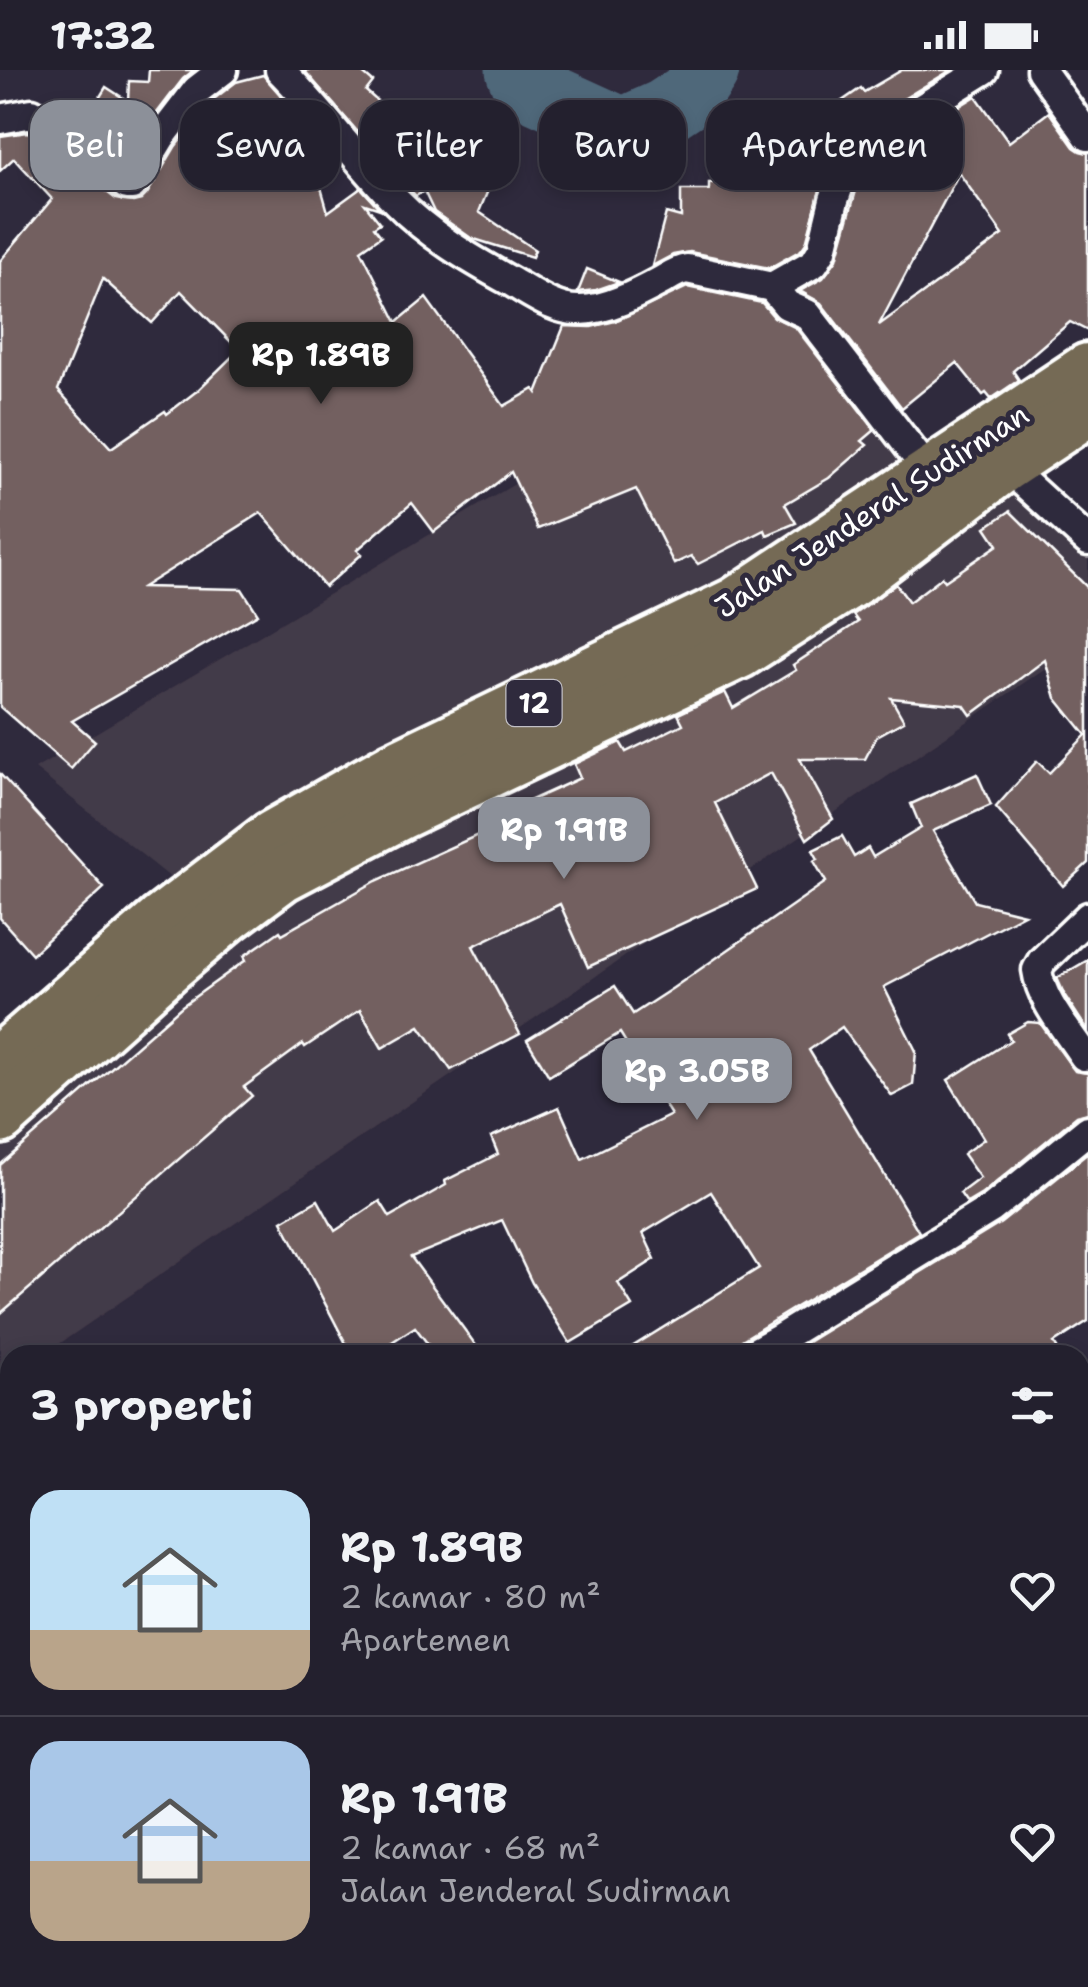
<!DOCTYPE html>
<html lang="id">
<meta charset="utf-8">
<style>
:root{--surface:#23202e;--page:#2b2836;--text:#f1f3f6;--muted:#a3a3aa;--line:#403e4a;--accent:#8c9099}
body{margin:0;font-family:"Shantell Sans",sans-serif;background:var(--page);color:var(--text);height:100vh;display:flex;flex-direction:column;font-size:38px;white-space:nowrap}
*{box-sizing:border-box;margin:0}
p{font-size:32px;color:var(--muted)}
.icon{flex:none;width:55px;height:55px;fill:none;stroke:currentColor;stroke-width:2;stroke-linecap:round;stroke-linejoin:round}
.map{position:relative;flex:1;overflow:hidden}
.sheet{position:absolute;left:0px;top:1275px;width:1090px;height:642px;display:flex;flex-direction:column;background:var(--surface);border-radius:30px 30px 0 0;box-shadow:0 5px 15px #0003,0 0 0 2px var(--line)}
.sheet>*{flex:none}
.guide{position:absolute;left:30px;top:30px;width:1030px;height:90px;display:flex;gap:20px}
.price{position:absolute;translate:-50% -85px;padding:0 22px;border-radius:20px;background:var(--accent);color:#fff;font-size:32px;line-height:65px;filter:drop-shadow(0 2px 5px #0008)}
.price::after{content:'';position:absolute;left:50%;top:60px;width:30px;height:22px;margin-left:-15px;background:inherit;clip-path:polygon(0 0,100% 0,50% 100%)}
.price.current{background:#222;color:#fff}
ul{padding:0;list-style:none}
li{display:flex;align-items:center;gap:30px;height:250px;padding:0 30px}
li+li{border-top:2px solid var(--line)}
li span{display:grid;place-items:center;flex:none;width:280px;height:200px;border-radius:30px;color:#555}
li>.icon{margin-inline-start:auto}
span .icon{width:120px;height:120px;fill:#fffc;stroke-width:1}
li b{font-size:42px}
h2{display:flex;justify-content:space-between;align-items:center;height:120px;padding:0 30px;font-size:42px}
.chip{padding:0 35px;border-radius:30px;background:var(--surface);box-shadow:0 5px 15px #0003,0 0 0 2px var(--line);font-size:35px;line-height:90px}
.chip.current{background:var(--accent);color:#fff}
.status{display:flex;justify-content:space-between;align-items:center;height:70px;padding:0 50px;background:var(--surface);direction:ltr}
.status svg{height:28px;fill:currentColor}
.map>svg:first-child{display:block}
</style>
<div class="status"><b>17:32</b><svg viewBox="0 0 49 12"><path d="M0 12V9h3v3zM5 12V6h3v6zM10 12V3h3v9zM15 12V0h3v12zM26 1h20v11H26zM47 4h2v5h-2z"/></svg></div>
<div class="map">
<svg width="1088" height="1917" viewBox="0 0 1088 1917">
<rect width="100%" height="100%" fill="#2f2a3d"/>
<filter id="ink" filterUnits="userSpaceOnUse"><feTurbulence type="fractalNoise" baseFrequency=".01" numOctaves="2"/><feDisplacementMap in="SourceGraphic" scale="20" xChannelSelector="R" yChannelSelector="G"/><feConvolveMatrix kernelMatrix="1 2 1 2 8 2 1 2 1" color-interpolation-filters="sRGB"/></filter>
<g filter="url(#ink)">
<g fill="#433a48">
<path d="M 799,245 L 924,398 L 186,820 L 35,699 Z"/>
<path d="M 1011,413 L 1088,482 L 1088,569 L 43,1285 L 10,1285 L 10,1307 L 0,1314 L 0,1073 L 330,790 Z"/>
</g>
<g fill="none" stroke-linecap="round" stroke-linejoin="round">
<path stroke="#50677a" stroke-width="65" d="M 518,0 L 524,15 L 623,60 L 665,41 L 692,23 L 707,0"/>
</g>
<g fill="#736060" stroke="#fff" stroke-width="2.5" fill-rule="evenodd">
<path d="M 149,0 L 194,0 L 183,9 L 147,56 L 126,92 L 81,58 L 106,17 L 128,31 L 129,11 L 148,12 Z"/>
<path d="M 304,0 L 359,0 L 373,12 L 366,21 L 384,37 L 363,64 L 357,61 Z"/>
<path d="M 902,0 L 951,0 L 882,42 L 836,84 L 806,56 L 861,18 L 864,22 Z"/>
<path d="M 263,5 L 322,73 L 311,82 L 328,142 L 361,118 L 380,139 L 365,134 L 380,153 L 374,157 L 381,166 L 361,180 L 397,252 L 426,228 L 504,336 L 534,319 L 537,323 L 564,256 L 591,257 L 615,251 L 687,217 L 762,233 L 774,247 L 796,258 L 875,360 L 862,371 L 867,375 L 829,408 L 785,434 L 796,453 L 767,465 L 765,460 L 698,494 L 691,486 L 674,494 L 636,419 L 538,459 L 511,402 L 434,462 L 412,433 L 357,480 L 362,484 L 325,517 L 261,443 L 143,517 L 242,519 L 258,544 L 72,651 L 95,671 L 71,699 L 0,637 L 0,191 L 52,129 L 14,88 L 0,101 L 0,66 L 28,62 L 116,129 L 133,132 L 141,130 L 147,124 L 175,77 L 210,32 L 236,12 ZM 103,209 L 152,253 L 181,221 L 239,280 L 198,320 L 167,344 L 165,341 L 111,378 L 58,320 Z"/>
<path d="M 976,26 L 1009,72 L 1049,42 L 1074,77 L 1080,81 L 1088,83 L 1088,261 L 1070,252 L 1013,301 L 1019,310 L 991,329 L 986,323 L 983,325 L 957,293 L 902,338 L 821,233 L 800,221 L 823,208 L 837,189 L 859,110 L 903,71 ZM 959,103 L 1003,165 L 879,255 Z"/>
<path d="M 404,79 L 491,113 L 479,142 L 535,180 L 532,187 L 471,168 L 434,142 L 424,121 L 416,126 L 389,98 L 407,85 Z"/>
<path d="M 825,102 L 806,173 L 801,180 L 769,198 L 690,182 L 673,185 L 652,196 L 666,143 L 681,147 L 681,120 L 709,120 L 709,113 L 732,112 L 732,105 Z"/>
<path d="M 587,199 L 619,212 L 596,220 L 578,222 Z"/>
<path d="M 1010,441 L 1088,518 L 1088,793 L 1063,816 L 996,737 L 1037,691 L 1049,703 L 1086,665 L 1056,628 L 1045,590 L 971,645 L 964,635 L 891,628 L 904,651 L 877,666 L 865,689 L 800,689 L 833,749 L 807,769 L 771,703 L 715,733 L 757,819 L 588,897 L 560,834 L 473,876 L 520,964 L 451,1000 L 420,956 L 382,978 L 360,940 L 305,977 L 303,974 L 244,1017 L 252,1026 L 0,1244 L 0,1095 L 182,936 L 246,890 L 244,886 L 280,861 L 282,864 L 376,811 L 520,746 L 516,737 L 580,708 L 574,694 L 620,672 L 626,682 L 683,654 L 678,644 L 725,622 L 733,638 L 796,600 L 793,595 L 858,552 L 853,545 L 896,514 L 909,532 L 942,507 L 945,511 L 998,475 L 986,457 Z"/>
<path d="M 0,704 L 104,818 L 32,884 L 0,848 Z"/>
<path d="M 977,704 L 991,735 L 933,761 L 975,832 L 1024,844 L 884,917 L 916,981 L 913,1015 L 892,1026 L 842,957 L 809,980 L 919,1162 L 742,1270 L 735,1277 L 733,1285 L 619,1285 L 759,1198 L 711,1122 L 643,1163 L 655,1189 L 618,1213 L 632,1236 L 570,1273 L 532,1213 L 502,1150 L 411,1187 L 483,1285 L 436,1285 L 415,1257 L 372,1285 L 352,1285 L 282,1151 L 318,1130 L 335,1161 L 380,1131 L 390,1147 L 446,1115 L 445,1111 L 498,1084 L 491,1067 L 559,1037 L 582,1089 L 671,1045 L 620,963 L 549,1006 L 527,970 L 615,916 L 633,944 L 673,918 L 826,812 L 814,791 L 818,789 L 813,780 L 842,766 L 854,787 L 868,778 L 873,787 L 921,758 L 911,734 Z"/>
<path d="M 1088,890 L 1088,961 L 1065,926 L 1057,908 Z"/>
<path d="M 1028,952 L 1040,953 L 1075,1001 L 1088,1003 L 1088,1043 L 1077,1046 L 982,1124 L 967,1133 L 960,1123 L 980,1108 L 963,1084 L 984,1069 L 948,1010 L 1011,970 L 1007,964 Z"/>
<path d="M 1088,1083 L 1088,1251 L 1054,1273 L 1061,1285 L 786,1285 L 1001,1153 Z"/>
</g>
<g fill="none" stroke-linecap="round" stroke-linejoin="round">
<defs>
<g id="street">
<path d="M 280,0 C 322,42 356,90 397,132 C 429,165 470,189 510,211 C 531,223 555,241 580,240 C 606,240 637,224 659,212 C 669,207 675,201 687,199 L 772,217 L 787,235 L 807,244 L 931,405"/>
<path d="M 1041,0 L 1088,66"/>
<path d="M 0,49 L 32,43 L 127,115 L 132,115 L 161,67 L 197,20 L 223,0"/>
<path d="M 772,217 L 814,193 L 822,180 L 834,130 L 844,100 L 892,57 L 984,0"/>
<path d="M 997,388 L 1088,471"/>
<path d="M 1084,986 C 1068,961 1041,931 1037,900 L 1042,891 L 1088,847"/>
<path d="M 750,1285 L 781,1268 L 992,1138 L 1088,1060"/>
<path d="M 1080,1324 L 1088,1319"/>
<path d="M 1080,1650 L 1088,1658"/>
<path d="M 0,1776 L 10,1762"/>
</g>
<g id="secondary">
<path d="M 1080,1810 L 1088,1803"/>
<path d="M 0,1839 L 10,1843"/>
<path d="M 95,1908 L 103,1917"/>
<path d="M 891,1917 L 910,1908"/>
</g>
<g id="highway">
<path d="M 0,992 L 161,852 L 273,767 L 393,699 L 736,534 L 1088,300"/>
<path d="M 0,1047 L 172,893 L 227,846 L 282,805 L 400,743 L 739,582 L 858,506 L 1004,395 L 1088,339"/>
</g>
</defs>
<use href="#street" stroke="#fff" stroke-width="35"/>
<use href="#secondary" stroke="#fff" stroke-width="48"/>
<use href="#highway" stroke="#fff" stroke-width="60"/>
<use href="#street" stroke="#2f2a3d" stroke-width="28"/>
<use href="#secondary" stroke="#2f2a3d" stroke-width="40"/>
<use href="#highway" stroke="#746b55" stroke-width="52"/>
</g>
</g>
<g text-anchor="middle" stroke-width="10" stroke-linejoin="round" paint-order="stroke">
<rect fill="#2f2a3d" stroke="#c1bfc5" stroke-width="2.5" x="506.5" y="610" width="55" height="46" rx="8"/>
<g font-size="28" font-weight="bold" fill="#fff">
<text x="534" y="643">12</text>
</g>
<g font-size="30" fill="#fff" stroke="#2f2a3d">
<text transform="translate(872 441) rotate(-33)" y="10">Jalan Jenderal Sudirman</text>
</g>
</g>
</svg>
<b class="price current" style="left:321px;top:337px">Rp 1.89B</b>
<b class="price" style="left:564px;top:812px">Rp 1.91B</b>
<b class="price" style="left:697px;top:1053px">Rp 3.05B</b>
<div class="guide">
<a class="chip current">Beli</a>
<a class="chip">Sewa</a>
<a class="chip">Filter</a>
<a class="chip">Baru</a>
<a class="chip">Apartemen</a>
</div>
<section class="sheet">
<h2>3 properti<svg class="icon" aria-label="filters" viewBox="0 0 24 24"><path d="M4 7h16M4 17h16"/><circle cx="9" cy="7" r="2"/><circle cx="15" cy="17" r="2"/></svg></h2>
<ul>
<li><span style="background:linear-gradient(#bfe0f5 70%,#b9a48a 0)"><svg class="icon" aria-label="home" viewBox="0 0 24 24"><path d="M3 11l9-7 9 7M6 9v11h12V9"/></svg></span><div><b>Rp 1.89B</b><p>2 kamar · 80 m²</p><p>Apartemen</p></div><svg class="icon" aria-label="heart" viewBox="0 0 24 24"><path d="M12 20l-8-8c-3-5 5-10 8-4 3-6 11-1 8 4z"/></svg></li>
<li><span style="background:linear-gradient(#a9c7e8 60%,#b9a48a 0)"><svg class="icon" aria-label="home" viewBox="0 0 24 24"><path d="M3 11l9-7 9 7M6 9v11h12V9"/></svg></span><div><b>Rp 1.91B</b><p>2 kamar · 68 m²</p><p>Jalan Jenderal Sudirman</p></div><svg class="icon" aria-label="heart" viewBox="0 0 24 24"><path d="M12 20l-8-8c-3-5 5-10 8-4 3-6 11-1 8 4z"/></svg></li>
</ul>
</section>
</div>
